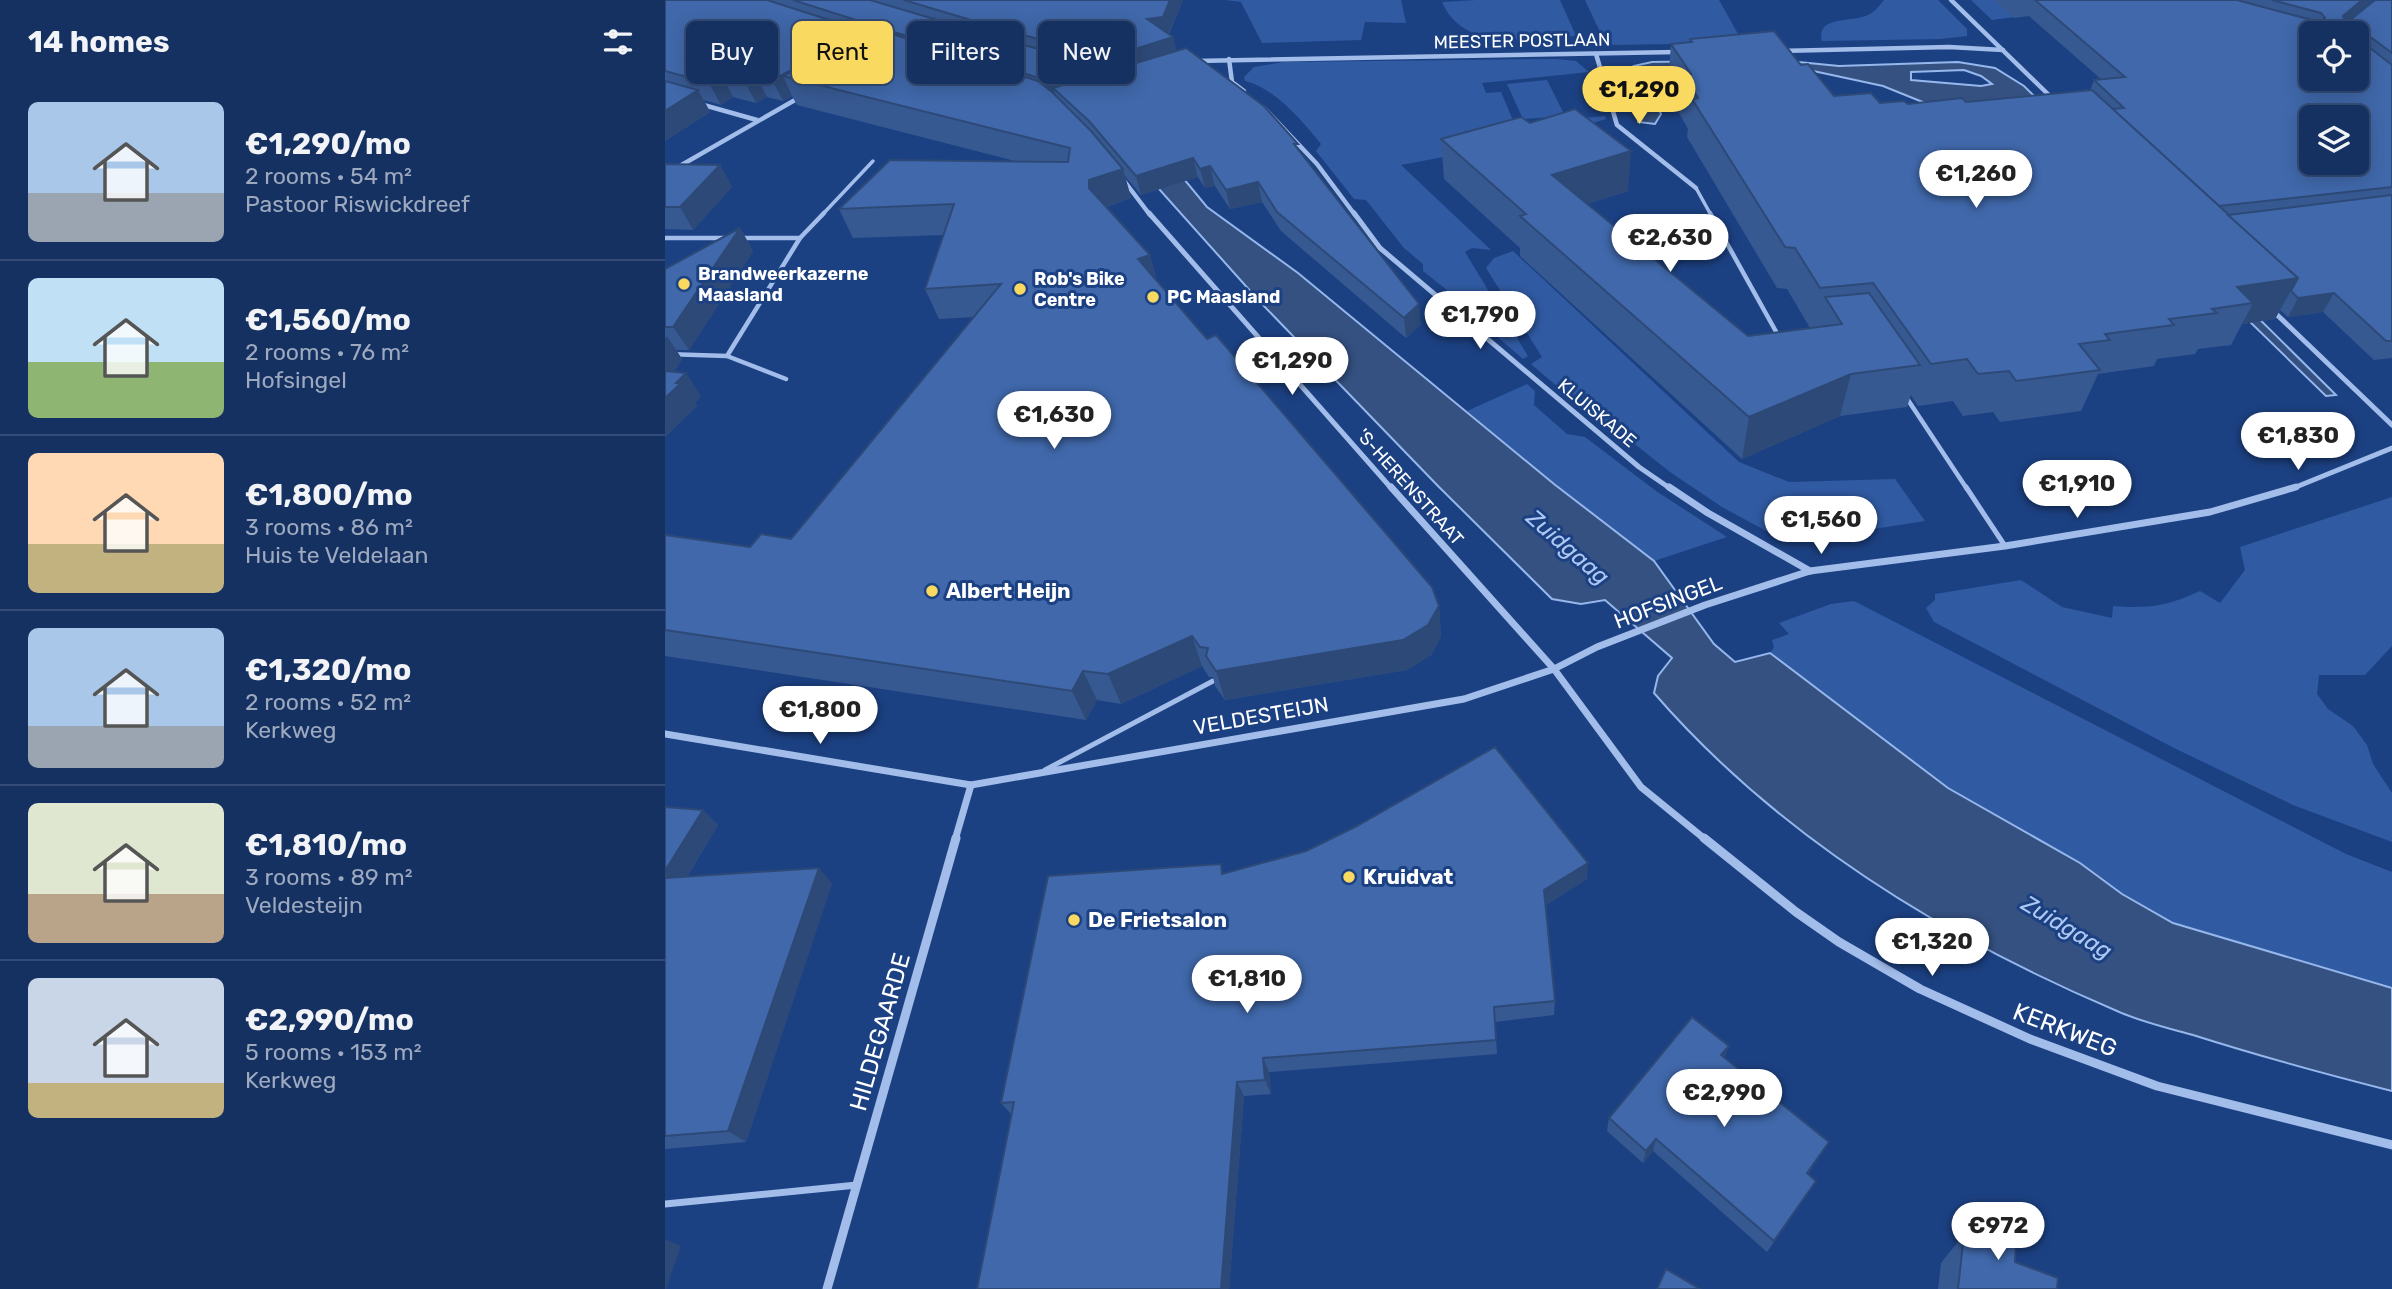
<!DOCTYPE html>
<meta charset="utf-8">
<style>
:root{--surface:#153162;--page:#223d6b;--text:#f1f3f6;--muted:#9da9be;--line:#344c77;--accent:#fad960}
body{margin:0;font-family:Rubik,sans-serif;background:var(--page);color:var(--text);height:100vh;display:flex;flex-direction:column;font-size:26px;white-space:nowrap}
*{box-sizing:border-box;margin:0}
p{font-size:23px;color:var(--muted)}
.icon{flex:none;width:38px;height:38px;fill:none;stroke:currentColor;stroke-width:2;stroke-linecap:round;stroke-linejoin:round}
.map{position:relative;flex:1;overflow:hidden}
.panel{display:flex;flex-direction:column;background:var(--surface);width:665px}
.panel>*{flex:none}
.guide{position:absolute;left:21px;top:21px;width:665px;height:63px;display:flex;gap:14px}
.fabs{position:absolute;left:1634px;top:21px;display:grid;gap:14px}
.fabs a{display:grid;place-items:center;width:70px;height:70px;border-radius:10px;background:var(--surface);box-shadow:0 4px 18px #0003,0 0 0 2px var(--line);font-size:35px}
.price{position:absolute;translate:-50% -60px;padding:0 16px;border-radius:24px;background:#fff;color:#222;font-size:23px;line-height:46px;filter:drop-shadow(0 2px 4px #0008)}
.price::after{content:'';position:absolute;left:50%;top:42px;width:21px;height:16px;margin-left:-10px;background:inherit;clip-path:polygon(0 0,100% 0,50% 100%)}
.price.active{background:var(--accent);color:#111}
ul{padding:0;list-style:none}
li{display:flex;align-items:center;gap:21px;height:175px;padding:0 28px}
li+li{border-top:2px solid var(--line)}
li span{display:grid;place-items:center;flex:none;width:196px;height:140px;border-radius:10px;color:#555}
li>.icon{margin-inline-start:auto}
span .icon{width:84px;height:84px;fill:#fffc;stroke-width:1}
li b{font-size:30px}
h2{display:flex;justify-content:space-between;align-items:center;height:84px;padding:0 28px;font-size:30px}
.pill{padding:0 24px;border-radius:10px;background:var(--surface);box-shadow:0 4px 18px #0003,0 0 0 2px var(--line);font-size:24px;line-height:63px}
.pill.active{background:var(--accent);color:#111}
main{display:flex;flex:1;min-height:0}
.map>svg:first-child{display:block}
</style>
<main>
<section class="panel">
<h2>14 homes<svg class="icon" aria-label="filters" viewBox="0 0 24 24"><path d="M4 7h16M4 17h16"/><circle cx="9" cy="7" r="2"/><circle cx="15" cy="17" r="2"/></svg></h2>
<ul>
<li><span style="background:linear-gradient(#a9c7e8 65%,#9aa5b1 0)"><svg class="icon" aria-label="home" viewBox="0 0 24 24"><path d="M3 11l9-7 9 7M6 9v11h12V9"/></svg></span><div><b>€1,290/mo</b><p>2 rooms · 54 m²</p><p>Pastoor Riswickdreef</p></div></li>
<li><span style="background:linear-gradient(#bfe0f5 60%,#8fb573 0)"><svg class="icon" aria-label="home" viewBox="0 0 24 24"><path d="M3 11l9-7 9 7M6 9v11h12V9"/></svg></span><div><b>€1,560/mo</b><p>2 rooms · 76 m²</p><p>Hofsingel</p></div></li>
<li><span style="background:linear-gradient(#ffd9b3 65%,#c2b280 0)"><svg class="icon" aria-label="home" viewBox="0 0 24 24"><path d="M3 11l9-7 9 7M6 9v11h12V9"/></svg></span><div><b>€1,800/mo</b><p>3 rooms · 86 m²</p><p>Huis te Veldelaan</p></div></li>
<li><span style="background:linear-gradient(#a9c7e8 70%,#9aa5b1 0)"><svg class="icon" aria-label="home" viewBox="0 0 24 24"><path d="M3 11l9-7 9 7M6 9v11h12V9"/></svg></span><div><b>€1,320/mo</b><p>2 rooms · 52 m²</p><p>Kerkweg</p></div></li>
<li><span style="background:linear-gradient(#dfe7d0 65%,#b9a48a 0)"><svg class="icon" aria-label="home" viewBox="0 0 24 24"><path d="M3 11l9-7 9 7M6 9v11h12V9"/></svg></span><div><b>€1,810/mo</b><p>3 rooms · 89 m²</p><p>Veldesteijn</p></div></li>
<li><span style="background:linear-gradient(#c9d6e8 75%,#c2b280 0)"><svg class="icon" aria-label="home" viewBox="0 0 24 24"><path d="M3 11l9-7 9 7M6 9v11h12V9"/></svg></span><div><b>€2,990/mo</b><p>5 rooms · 153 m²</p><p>Kerkweg</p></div></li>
</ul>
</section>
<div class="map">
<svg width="1727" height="1289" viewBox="0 0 1727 1289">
<rect width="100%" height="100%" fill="#1c4183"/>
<g fill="#305aa2">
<path d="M 560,0 L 736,0 L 741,23 L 700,22 L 696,40 L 597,43 L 576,2 Z"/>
<path d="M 811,0 L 895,0 L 911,36 C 865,38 799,53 777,2 Z"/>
<path d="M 920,0 L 1054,0 L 1078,43 L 941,45 Z"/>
<path d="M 1219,0 L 1273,0 L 1302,29 L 1302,36 L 1276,39 L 1157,41 C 1151,15 1187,23 1203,15 C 1210,12 1214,6 1219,0 Z"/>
<path d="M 1306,0 L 1351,0 L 1364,15 L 1327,20 Z"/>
<path d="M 892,59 L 911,61 L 924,72 L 817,83 L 821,93 L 836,92 L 850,125 L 940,116 L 941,119 L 848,147 L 842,145 L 736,165 L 826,250 L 807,248 L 800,252 L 863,356 L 858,359 L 829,334 L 807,310 L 758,271 L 758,264 L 739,248 L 701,200 L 689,199 L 651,151 L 656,144 C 637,121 610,88 580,81 L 579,77 L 589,67 L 619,62 Z"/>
<path d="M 882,80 L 900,116 L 858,119 L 842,84 Z"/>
<path d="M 848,251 L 1074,462 L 1124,482 L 1230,479 L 1260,521 L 1145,539 L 1122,530 L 1103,532 L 1057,507 L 1005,472 L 898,387 L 894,388 L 866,364 L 877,357 L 821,268 L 829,258 Z"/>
<path d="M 862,384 L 870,391 L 869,405 L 902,434 L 920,437 L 991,491 L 1062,537 L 989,561 L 889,484 L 802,411 Z"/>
<path d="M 1727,497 L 1727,646 L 1700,675 L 1654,675 L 1652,694 L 1663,709 L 1688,726 L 1702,745 L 1708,764 L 1727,793 L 1727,842 L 1628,805 L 1511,749 L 1269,622 L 1261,608 L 1270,600 L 1270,594 L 1356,580 L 1397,607 L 1447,618 L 1448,606 C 1484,609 1502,606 1535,591 L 1555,603 L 1580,570 L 1575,547 Z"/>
<path d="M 1189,601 L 1681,854 L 1727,872 L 1727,988 L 1508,923 L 1457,894 L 1415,863 L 1283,788 L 1105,653 L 1109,647 L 1107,640 L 1124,634 L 1114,623 L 1166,604 Z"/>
</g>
<g fill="#355181" stroke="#95b7ec" stroke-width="2" fill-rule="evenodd">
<path d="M 1113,60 L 1174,66 L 1293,62 L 1330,68 L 1359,86 L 1671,395 L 1661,396 L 1505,244 L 1260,103 L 1218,86 L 1139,69 L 1096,64 L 992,71 L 982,85 L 996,114 L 990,124 L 973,122 C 978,94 972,93 955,73 L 969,66 L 987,62 ZM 1299,70 L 1316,76 L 1327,84 L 1316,86 L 1246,80 L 1246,72 Z"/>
<path d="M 452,142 L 505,162 L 542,207 L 633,273 L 889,484 L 989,561 L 1049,644 L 1070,662 L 1105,653 L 1283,788 L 1415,863 L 1457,894 L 1508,923 L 1727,988 L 1727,1091 C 1660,1074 1594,1056 1528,1035 C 1503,1028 1476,1022 1452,1011 C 1280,938 1113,836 989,693 L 993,676 L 1007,658 L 940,600 L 916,604 L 887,599 L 773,486 L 596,303 Z"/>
</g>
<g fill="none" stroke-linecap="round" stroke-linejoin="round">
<g stroke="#a2bdea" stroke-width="3.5">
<path d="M 1031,188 L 1046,215"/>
<path d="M 157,215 L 208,161"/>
</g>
<g stroke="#a2bdea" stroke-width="4.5">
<path d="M 1045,213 L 1114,337"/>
<path d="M 0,238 L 62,238"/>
<path d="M 135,238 L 159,213"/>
<path d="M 0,354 L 62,356 L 135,238 L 76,238"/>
<path d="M 62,356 L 121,379"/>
<path d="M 1241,397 L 1302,489"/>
</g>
<g stroke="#a2bdea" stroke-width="5">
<path d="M 1301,487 L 1340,546"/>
<path d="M 380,770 L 548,681"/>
</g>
<path stroke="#a2bdea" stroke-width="7" d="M 0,1204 L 192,1185"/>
<g stroke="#a2bdea" stroke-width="4.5">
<path d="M 1286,0 L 1388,99"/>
<path d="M 1115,51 L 1284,47 L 1338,50"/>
<path d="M 931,54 L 952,125 L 1031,188"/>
<path d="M 564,59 L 567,82 L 579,91"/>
<path d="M 530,61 L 1012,52"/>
<path d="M 35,104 L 92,120"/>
<path d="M 599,108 L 652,164 L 690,215"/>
<path d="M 457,178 L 485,215"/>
<path d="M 0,179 L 13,167 L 137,96"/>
</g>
<g stroke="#a2bdea" stroke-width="5">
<path d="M 484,213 L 727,489"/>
<path d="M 689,213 L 715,248 L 974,467 L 1006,489"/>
<path d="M 1606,309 L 1727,425"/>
<path d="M 1626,489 L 1727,448"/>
</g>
<g stroke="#a2bdea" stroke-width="7">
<path d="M 726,487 L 889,669 L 976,787 L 1041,840"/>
<path d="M 1004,487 L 1043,513 L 1145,571"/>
<path d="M 0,734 L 306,785 L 799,699 L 889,669 L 932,647 L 1040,605 L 1145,571 L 1340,546 L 1545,512 L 1631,487"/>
<path d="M 290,840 L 306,785"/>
</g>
<g stroke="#a2bdea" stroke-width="9">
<path d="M 1039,838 L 1131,912 L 1174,942 L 1255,989 L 1365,1039 L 1492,1086 L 1727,1145"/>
<path d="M 162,1289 L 291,838"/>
</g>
</g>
<g fill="#375992">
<path d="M 0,0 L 518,0 L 504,34 L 508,37 L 511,50 L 634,151 L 756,324 L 741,338 L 616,231 L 597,202 L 565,209 L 550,186 L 540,188 L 533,177 L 476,195 L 460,176 L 466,198 L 441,207 L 485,255 L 492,281 L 774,606 L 776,637 L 766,655 L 742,670 L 560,700 L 550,686 L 548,677 L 544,677 L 537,666 L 456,704 L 432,700 L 421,720 L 0,656 L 0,535 L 85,547 L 126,539 L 309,317 L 274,319 L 260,289 L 279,235 L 188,238 L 174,209 L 350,161 L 132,105 L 127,96 L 118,101 L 102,97 L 91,103 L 68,97 L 56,105 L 39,100 L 45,112 L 0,141 Z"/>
<path d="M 1329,0 L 1707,0 L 1684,20 L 1727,0 L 1727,358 L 1709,360 L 1658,312 L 1623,317 L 1615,310 L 1610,319 L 1577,324 L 1566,345 L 1533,349 L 1530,354 L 1492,359 L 1489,366 L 1433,374 L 1416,411 L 1335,422 L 1328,412 L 1298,416 L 1288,401 L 1253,406 L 1246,395 L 1242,407 L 1175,416 L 1077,459 L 855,256 L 855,248 L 779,179 L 776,139 L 963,191 L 922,204 L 1083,336 L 1145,328 L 1122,289 L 1112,288 L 1022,137 L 1023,129 L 1014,113 L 1015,102 L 1003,82 L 1006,44 L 1024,43 L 1025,39 L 1136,65 L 1169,96 L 1215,103 L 1243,104 L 1301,102 L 1425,91 L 1429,80 L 1436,79 L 1364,16 L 1349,18 Z"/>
<path d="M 0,164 L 55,165 L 67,187 L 28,230 L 0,229 Z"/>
<path d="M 75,228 L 88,251 L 24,350 L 11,350 L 17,359 L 9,372 L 36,396 L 30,403 L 32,406 L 0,437 L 0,269 Z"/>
<path d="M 0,807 L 38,810 L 53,825 L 22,877 L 167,883 L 81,1142 L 0,1149 Z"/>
<path d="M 560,873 L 922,879 L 881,905 L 890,1001 L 889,1015 L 830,1022 L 832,1054 L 604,1072 L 606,1094 L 579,1096 L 564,1289 L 312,1289 L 346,1114 L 336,1103 Z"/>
<path d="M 1060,1058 L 1164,1142 L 1143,1174 L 1143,1193 L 1102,1252 L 988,1151 L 978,1163 L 942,1131 L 944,1118 Z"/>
<path d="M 1319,1218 L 1350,1262 L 1392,1289 L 1273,1289 L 1276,1263 L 1296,1238 Z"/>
</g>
<g fill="#2d4977">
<path d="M 505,0 L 518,0 L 502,37 L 482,19 Z"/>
<path d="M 1697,0 L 1707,0 L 1669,33 L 1678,16 Z"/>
<path d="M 202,32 L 210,53 L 118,76 L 127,96 L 118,101 L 107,80 Z"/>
<path d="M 508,37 L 513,58 L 450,78 L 445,57 Z"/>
<path d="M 428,63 L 434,84 L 388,88 L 391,98 L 384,100 L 377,79 Z"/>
<path d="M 57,75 L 68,97 L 56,105 L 44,83 Z"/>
<path d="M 91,76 L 102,97 L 91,103 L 80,82 Z"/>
<path d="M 33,90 L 45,112 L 0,141 L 0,111 Z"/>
<path d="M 966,151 L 963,191 L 886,215 L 887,175 Z"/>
<path d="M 528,158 L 533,177 L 476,195 L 471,176 Z"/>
<path d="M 55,165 L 67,187 L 28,230 L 15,207 Z"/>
<path d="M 545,166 L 550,186 L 540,188 L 535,169 Z"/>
<path d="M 458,169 L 466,198 L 433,209 L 424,188 L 424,180 Z"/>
<path d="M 593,182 L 597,202 L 565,209 L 561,190 Z"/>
<path d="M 75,228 L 88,251 L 24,350 L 8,327 Z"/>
<path d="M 485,255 L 493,285 L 473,259 Z"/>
<path d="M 1633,278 L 1610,319 L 1577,324 L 1588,303 L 1572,287 Z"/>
<path d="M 1669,293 L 1658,312 L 1623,317 L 1633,298 Z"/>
<path d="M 754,304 L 756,324 L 741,338 L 739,318 Z"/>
<path d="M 2,336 L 17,359 L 0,386 L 0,339 Z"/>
<path d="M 21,373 L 36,396 L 30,403 L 32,406 L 0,437 L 0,398 L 11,383 Z"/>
<path d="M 1186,374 L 1175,416 L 1077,459 L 1084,417 Z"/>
<path d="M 774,606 L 776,637 L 766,655 L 742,670 L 560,700 L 551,671 Z"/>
<path d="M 527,636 L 537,666 L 456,704 L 443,674 Z"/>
<path d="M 418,671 L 432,700 L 421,720 L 407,691 Z"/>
<path d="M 38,810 L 53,825 L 12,893 L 0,883 L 0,871 Z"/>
<path d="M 923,863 L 922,879 L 879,906 L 879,890 Z"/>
<path d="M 154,868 L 167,883 L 81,1142 L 63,1131 Z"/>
<path d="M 1064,1046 L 1059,1060 L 1056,1055 Z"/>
<path d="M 598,1058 L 604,1072 L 606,1094 L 600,1080 Z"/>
<path d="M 572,1082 L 579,1096 L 564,1289 L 556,1289 Z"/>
<path d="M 991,1139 L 988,1151 L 978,1163 L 981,1151 Z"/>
<path d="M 0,1239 L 16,1246 L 1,1289 L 0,1289 Z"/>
</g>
<g fill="#4068aa" stroke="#2d4977" stroke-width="2" fill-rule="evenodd">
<path d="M 0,0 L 102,0 L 202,32 L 107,80 L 91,76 L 80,82 L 57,75 L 44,83 L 0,71 Z"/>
<path d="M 128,0 L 205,0 L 343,41 L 428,63 L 377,79 Z"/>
<path d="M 239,0 L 505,0 L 498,17 L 482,19 L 508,37 L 445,57 L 346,32 Z"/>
<path d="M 1370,0 L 1572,0 L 1654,22 L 1660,18 L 1656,13 L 1607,0 L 1697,0 L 1678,16 L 1680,21 L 1685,20 L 1710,0 L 1727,0 L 1727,53 L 1704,36 L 1698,36 L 1696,41 L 1727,65 L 1727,187 L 1554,206 L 1447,109 L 1459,108 L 1429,80 L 1460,77 ZM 1647,33 L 1692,33 L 1692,79 L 1647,79 ZM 1647,117 L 1692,117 L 1692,163 L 1647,163 Z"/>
<path d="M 212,29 L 373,81 L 387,92 L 426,131 L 458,169 L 424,180 L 424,188 L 485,255 L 473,259 L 542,339 L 551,335 L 767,587 L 774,606 L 763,625 L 738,640 L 551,671 L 541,656 L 543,648 L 535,647 L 527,636 L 443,674 L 418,671 L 407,691 L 0,630 L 0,535 L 85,547 L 96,534 L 126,539 L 336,284 L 260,289 L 289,204 L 174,209 L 225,160 L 403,162 L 405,148 L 118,76 Z"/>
<path d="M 1109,31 L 1136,65 L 1143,64 L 1169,96 L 1206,93 L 1215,103 L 1239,101 L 1243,104 L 1297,98 L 1301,102 L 1427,90 L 1633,278 L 1572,287 L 1588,303 L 1547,309 L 1552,313 L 1504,319 L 1509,325 L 1440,334 L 1445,340 L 1414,344 L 1435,370 L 1351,381 L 1344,371 L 1313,374 L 1302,359 L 1266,364 L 1208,283 L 1155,288 L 1130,248 L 1120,247 L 1027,99 L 1033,98 L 1018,75 L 1026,74 L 1006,44 L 1027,42 L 1025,39 Z"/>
<path d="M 521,48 L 599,106 L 633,144 L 629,144 L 754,304 L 739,318 L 612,212 L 593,182 L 561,190 L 545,166 L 535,169 L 528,158 L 471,176 L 424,121 L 388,88 Z"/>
<path d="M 0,81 L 33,90 L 0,111 Z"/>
<path d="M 910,109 L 966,151 L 887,175 L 1083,336 L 1177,324 L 1160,297 L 1204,293 L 1255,365 L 1186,374 L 1084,417 L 855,216 L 861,214 L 776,139 L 856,117 L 865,123 Z"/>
<path d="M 0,164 L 55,165 L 15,207 L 0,207 Z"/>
<path d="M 1727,195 L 1727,341 L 1721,341 L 1669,293 L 1633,298 L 1626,291 L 1633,278 L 1563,215 Z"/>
<path d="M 75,228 L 8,327 L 0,327 L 0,269 Z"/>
<path d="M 0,371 L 21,373 L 11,383 L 16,383 L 0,398 Z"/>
<path d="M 830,747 L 923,863 L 879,890 L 890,1001 L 829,1007 L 831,1040 L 598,1058 L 600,1080 L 572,1082 L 556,1289 L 312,1289 L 349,1102 L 336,1103 L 383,876 L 556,864 L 557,874 L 641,851 L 690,827 Z"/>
<path d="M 0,807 L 38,810 L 0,871 Z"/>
<path d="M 154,868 L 63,1131 L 0,1136 L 0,878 Z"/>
<path d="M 1027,1017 L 1064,1046 L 1056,1055 L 1164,1142 L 1142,1173 L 1151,1181 L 1109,1241 L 991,1139 L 981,1151 L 944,1118 Z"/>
<path d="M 1319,1218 L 1352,1230 L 1350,1262 L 1393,1278 L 1392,1289 L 1293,1289 L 1298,1243 Z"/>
<path d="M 1001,1269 L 1035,1289 L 992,1289 Z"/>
</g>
<g fill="#fad960" stroke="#1c4183" stroke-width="2.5">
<circle cx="19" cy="284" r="7"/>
<circle cx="355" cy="289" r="7"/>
<circle cx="488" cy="297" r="7"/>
<circle cx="267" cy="591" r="7"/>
<circle cx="684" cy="877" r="7"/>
<circle cx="409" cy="920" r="7"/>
</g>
<g text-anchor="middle" stroke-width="6" stroke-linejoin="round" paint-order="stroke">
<g font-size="18" fill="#fff" stroke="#1c4183">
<text transform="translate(857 41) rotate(-1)" y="6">MEESTER POSTLAAN</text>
<text transform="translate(932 413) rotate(40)" y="6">KLUISKADE</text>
<text transform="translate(745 487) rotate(48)" y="6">'S-HERENSTRAAT</text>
</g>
<g font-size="18" font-weight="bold" fill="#fff" stroke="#1c4183" text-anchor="start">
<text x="33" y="280">Brandweerkazerne<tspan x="33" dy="21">Maasland</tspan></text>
<text x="369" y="285">Rob's Bike<tspan x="369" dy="21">Centre</tspan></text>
<text x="502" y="303">PC Maasland</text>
</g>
<g font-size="21" font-weight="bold" fill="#fff" stroke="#1c4183" text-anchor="start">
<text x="281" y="598">Albert Heijn</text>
<text x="698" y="884">Kruidvat</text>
<text x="423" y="927">De Frietsalon</text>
</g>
<g font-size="21" fill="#fff" stroke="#1c4183">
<text transform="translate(1003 602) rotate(-21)" y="7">HOFSINGEL</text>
<text transform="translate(596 716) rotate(-10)" y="7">VELDESTEIJN</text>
</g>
<g font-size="23" font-style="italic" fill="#adc8f2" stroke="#1c4183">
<text transform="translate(903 547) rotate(41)" y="8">Zuidgaag</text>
<text transform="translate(1402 927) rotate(31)" y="8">Zuidgaag</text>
</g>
<g font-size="24" fill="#fff" stroke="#1c4183">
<text transform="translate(1400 1030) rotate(21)" y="8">KERKWEG</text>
<text transform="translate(215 1032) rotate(-74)" y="8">HILDEGAARDE</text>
</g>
</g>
</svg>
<div class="fabs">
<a><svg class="icon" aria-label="locate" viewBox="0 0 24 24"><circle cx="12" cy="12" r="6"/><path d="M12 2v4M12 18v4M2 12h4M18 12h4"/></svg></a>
<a><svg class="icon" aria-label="layers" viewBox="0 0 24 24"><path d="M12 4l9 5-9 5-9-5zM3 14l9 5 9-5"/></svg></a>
</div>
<b class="price active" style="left:974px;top:126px">€1,290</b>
<b class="price" style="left:1311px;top:210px">€1,260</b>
<b class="price" style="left:1005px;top:274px">€2,630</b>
<b class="price" style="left:815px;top:351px">€1,790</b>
<b class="price" style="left:627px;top:397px">€1,290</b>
<b class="price" style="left:389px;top:451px">€1,630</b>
<b class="price" style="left:1633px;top:472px">€1,830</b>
<b class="price" style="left:1412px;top:520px">€1,910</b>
<b class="price" style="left:1156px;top:556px">€1,560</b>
<b class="price" style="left:155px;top:746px">€1,800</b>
<b class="price" style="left:1267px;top:978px">€1,320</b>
<b class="price" style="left:582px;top:1015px">€1,810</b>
<b class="price" style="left:1059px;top:1129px">€2,990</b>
<b class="price" style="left:1333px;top:1262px">€972</b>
<div class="guide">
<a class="pill">Buy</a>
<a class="pill active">Rent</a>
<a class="pill">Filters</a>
<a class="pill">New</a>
</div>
</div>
</main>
